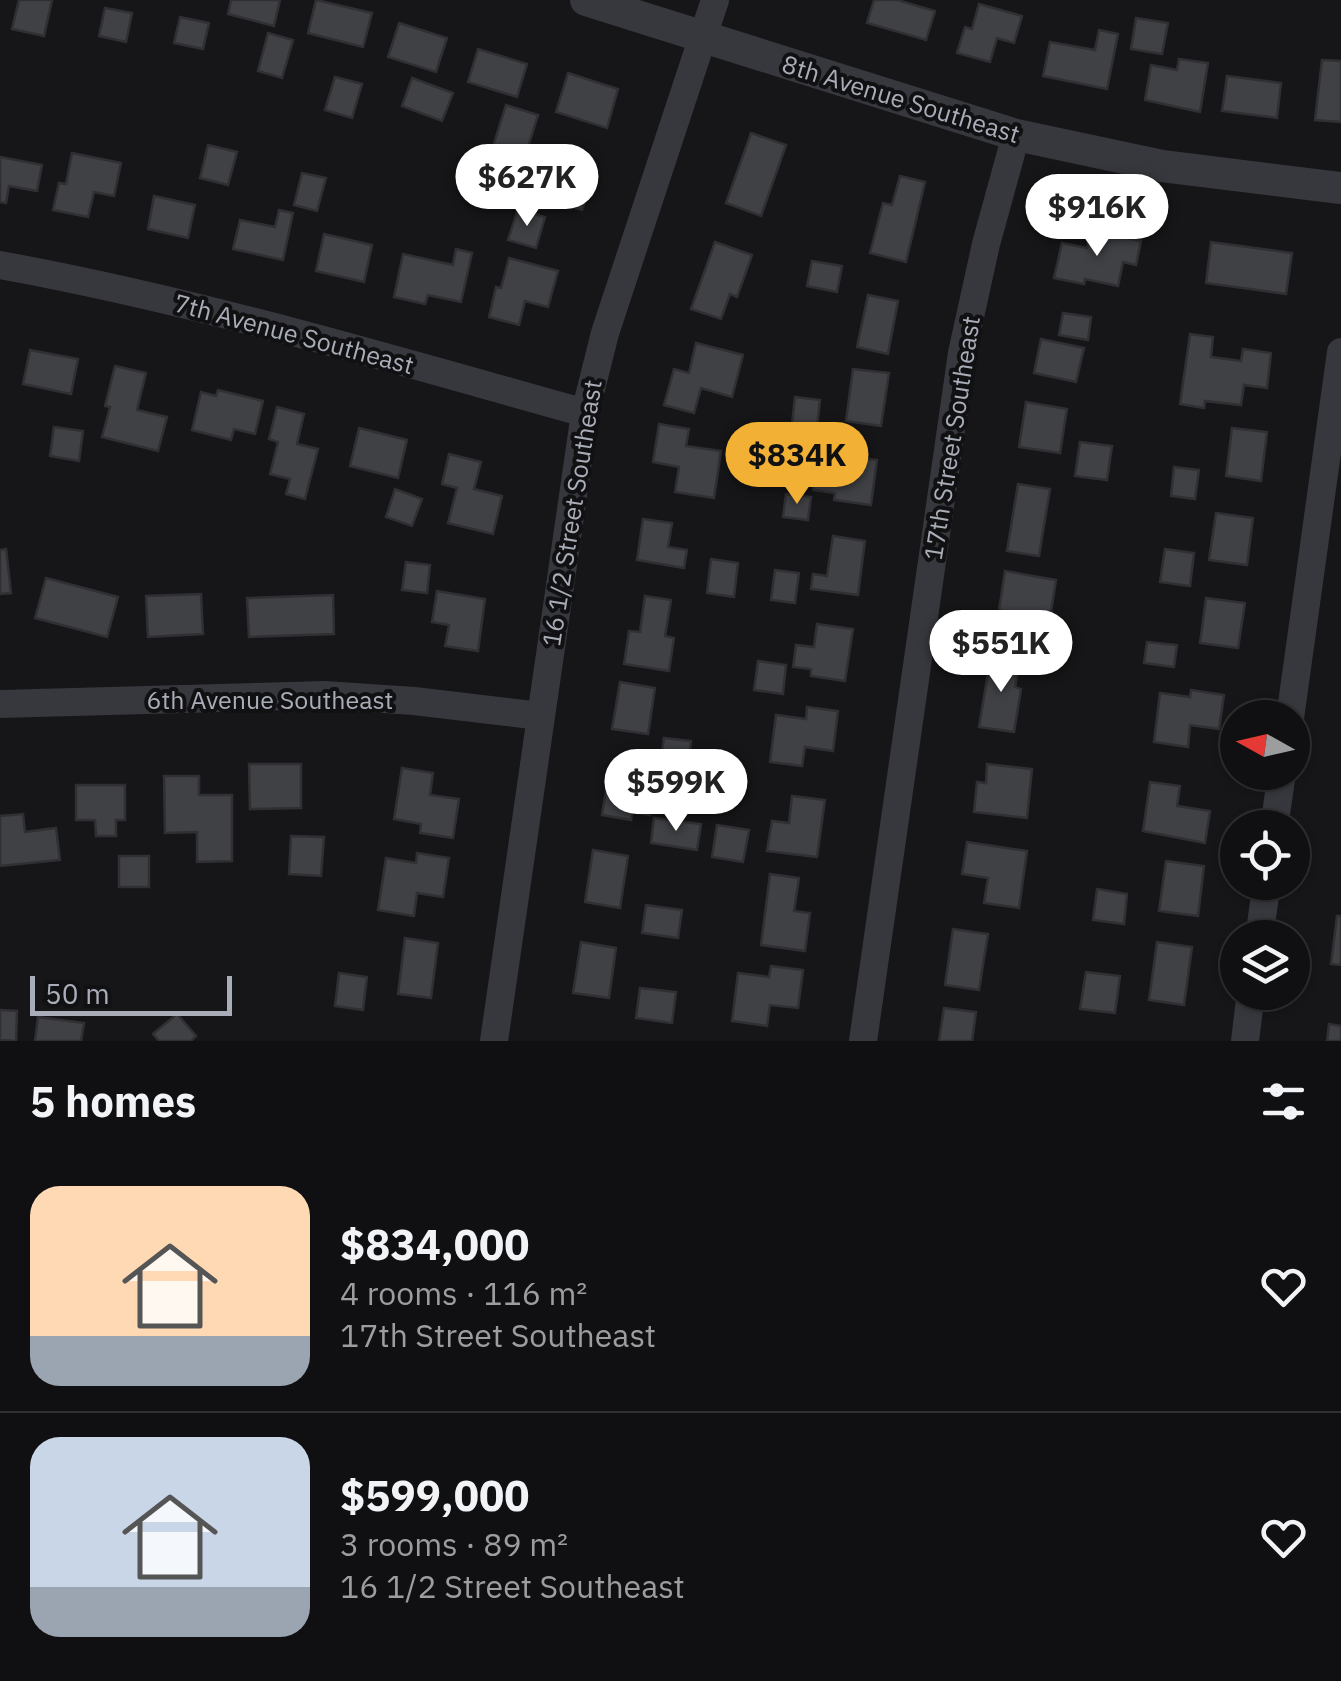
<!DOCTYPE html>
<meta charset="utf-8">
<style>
:root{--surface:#101012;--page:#19191b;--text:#f1f3f6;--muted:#9c9d9f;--line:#303032;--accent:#f2b134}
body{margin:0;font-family:"IBM Plex Sans",sans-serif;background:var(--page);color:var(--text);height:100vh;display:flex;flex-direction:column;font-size:38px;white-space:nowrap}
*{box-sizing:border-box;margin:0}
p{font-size:32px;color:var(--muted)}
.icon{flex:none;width:55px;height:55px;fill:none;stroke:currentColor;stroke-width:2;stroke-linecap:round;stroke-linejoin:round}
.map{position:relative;height:1041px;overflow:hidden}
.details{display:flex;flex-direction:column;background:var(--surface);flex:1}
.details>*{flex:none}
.needle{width:65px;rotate:278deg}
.fabs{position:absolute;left:1220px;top:700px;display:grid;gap:20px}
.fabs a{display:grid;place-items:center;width:90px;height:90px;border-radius:50%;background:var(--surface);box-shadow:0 2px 8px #0004,0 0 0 2px var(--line);font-size:50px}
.scale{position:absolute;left:30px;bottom:25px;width:202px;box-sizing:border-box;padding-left:10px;border:5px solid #a8adb8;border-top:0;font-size:28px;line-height:35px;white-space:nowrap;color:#a8adb8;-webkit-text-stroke:8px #111113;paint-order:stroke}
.price{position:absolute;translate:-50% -85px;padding:0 22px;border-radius:35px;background:#fff;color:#222;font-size:32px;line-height:65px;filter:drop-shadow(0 2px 5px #0008)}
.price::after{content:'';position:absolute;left:50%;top:60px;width:30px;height:22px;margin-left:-15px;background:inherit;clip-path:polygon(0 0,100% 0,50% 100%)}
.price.selected{background:var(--accent);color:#111}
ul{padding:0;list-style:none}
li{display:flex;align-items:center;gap:30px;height:250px;padding:0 30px}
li+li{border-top:2px solid var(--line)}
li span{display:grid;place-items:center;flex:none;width:280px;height:200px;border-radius:30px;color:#555}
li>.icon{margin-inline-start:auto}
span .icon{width:120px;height:120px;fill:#fffc;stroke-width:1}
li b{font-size:42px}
h2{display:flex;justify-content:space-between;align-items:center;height:120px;padding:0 30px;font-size:42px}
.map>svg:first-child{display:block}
</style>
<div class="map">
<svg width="1341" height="1041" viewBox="0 0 1341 1041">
<rect width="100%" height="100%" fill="#161618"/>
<g fill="#404145" stroke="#303034" stroke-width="2.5">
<path d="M 19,0 L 52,0 L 44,36 L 12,29 Z"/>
<path d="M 231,0 L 280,0 L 274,26 L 228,14 Z"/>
<path d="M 316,0 L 372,13 L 363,47 L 308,33 Z"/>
<path d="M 874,0 L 897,0 L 935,11 L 926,40 L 867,23 Z"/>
<path d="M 979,4 L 1022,16 L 1014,43 L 997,38 L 990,62 L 957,53 L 965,27 L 972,29 Z"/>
<path d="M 105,8 L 132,13 L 126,42 L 99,36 Z"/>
<path d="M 180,17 L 209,23 L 203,49 L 174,43 Z"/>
<path d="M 1136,18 L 1168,23 L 1162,54 L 1131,49 Z"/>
<path d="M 399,23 L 447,38 L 436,72 L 388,57 Z"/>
<path d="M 1099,30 L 1118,34 L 1107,89 L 1043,76 L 1050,42 L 1095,50 Z"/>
<path d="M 268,33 L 293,40 L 282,78 L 258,71 Z"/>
<path d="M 478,49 L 527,64 L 517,97 L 468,82 Z"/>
<path d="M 1179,59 L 1208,63 L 1200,112 L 1145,100 L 1151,65 L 1177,70 Z"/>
<path d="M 1322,60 L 1341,61 L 1341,122 L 1315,120 Z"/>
<path d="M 568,73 L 618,89 L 607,128 L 556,112 Z"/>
<path d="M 1227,76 L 1281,83 L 1277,118 L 1222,111 Z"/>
<path d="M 335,77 L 362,84 L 352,118 L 325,110 Z"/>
<path d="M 412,78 L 453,93 L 442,121 L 402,106 Z"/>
<path d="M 506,105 L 538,115 L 522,166 L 490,156 Z"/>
<path d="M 751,133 L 786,145 L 761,216 L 726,203 Z"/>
<path d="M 208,145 L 237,152 L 228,185 L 200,178 Z"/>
<path d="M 72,153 L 121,163 L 114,196 L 94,192 L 88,217 L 53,210 L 59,183 L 66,184 Z"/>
<path d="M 0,157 L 42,165 L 37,191 L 9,186 L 6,203 L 0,202 Z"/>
<path d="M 557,170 L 592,180 L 582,210 L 548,199 Z"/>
<path d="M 302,173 L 326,178 L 317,211 L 294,205 Z"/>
<path d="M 900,176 L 925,182 L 906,262 L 870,253 L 883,203 L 892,205 Z"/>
<path d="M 154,196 L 195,205 L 188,238 L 148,229 Z"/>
<path d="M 518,209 L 545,217 L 536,248 L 508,240 Z"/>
<path d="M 279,210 L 293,213 L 283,260 L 233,249 L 240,220 L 275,227 Z"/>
<path d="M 1091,230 L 1141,241 L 1136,265 L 1123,262 L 1118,286 L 1085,279 L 1084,284 L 1054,278 L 1062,243 L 1087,248 Z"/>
<path d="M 324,234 L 372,245 L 364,282 L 316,271 Z"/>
<path d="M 715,242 L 752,255 L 737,297 L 730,294 L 721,319 L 691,309 Z"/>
<path d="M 1211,242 L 1292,253 L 1286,294 L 1206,283 Z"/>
<path d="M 456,249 L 472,253 L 461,302 L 428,295 L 425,304 L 394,297 L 403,254 L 453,265 Z"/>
<path d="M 509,258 L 558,271 L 548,307 L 525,301 L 519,325 L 489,317 L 496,287 L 501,288 Z"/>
<path d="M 812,261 L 842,266 L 837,292 L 807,286 Z"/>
<path d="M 868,295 L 898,301 L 888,354 L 857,347 Z"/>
<path d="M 1063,313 L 1091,317 L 1088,340 L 1059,335 Z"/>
<path d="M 1190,334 L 1213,337 L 1211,357 L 1241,361 L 1243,349 L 1271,353 L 1267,388 L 1244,385 L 1241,405 L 1205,401 L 1204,408 L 1180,404 Z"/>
<path d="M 1041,339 L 1084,348 L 1076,382 L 1034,373 Z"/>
<path d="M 696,343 L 743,355 L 732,397 L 701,388 L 694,413 L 664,405 L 674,369 L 689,373 Z"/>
<path d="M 30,350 L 78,359 L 71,394 L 23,384 Z"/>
<path d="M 115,366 L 146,373 L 137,410 L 167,417 L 158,451 L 102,437 L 110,407 L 105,406 Z"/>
<path d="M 853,369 L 889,373 L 881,426 L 846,421 Z"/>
<path d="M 218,390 L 263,401 L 255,434 L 234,429 L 231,440 L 192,430 L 201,392 L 216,396 Z"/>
<path d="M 795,397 L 820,400 L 816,436 L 791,433 Z"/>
<path d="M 1026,402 L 1067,409 L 1060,453 L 1019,447 Z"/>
<path d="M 277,407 L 304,414 L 297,444 L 318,449 L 305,499 L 286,494 L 290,479 L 270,474 L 278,442 L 269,439 Z"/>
<path d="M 659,424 L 689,429 L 686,446 L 721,451 L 714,498 L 675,492 L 679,467 L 653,462 Z"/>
<path d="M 54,427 L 83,431 L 79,461 L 50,456 Z"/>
<path d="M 359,428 L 407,440 L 398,478 L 350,466 Z"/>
<path d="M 1232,428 L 1267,432 L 1261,481 L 1226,476 Z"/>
<path d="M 1080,442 L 1112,446 L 1107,480 L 1075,476 Z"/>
<path d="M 449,454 L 481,462 L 474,489 L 502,496 L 493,534 L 448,523 L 457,488 L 442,484 Z"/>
<path d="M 840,455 L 877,460 L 871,505 L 834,500 L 835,493 L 813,490 L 817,461 L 839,463 Z"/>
<path d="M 1174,467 L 1199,470 L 1195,499 L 1171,496 Z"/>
<path d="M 1018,484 L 1050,489 L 1039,556 L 1007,551 Z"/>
<path d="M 395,489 L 422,499 L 412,526 L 386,517 Z"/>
<path d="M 786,494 L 811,497 L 808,520 L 783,517 Z"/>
<path d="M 1216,513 L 1253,518 L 1247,565 L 1209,560 Z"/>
<path d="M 643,519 L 672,523 L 668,547 L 687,550 L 684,568 L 637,560 Z"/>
<path d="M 833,536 L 865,541 L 858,595 L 811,589 L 813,574 L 827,576 Z"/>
<path d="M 6,549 L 11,593 L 0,594 L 0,550 Z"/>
<path d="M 1165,549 L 1194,553 L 1190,586 L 1160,582 Z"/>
<path d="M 711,559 L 738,563 L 734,597 L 707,593 Z"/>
<path d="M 406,562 L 430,565 L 427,593 L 402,590 Z"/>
<path d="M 775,570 L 799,573 L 795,603 L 771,600 Z"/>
<path d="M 1005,571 L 1056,580 L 1050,618 L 1031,615 L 1026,643 L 1004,640 L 1008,612 L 999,610 Z"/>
<path d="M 46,578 L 118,597 L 107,637 L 35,618 Z"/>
<path d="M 437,591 L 485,599 L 478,651 L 445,646 L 449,625 L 432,622 Z"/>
<path d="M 201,594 L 203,634 L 148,637 L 146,596 Z"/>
<path d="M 333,595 L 334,634 L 249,637 L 247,598 Z"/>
<path d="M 645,596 L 671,600 L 665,636 L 674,638 L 669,671 L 624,664 L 629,631 L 640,632 Z"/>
<path d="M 1206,598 L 1245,603 L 1238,648 L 1200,643 Z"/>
<path d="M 817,624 L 853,629 L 845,681 L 811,676 L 811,669 L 793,667 L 796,645 L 814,647 Z"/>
<path d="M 1147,642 L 1177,645 L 1174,667 L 1144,663 Z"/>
<path d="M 991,655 L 1020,660 L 1015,687 L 1021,689 L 1014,732 L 979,727 Z"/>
<path d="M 758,661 L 786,665 L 783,694 L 754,690 Z"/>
<path d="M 620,682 L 655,688 L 648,734 L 612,729 Z"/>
<path d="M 1191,690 L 1224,695 L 1219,729 L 1190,725 L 1188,747 L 1154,742 L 1160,693 L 1190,697 Z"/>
<path d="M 807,707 L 838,711 L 833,751 L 805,747 L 802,766 L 770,762 L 776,715 L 806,719 Z"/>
<path d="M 664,738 L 691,741 L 688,763 L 661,760 Z"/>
<path d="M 249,764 L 301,764 L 301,808 L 250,809 Z"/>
<path d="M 987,764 L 1032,769 L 1027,818 L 974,812 L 977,782 L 986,783 Z"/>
<path d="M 610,766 L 638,771 L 635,790 L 654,793 L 650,815 L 632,812 L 631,820 L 602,815 Z"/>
<path d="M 402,768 L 433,773 L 430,795 L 459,799 L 453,838 L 420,833 L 421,824 L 394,819 Z"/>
<path d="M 164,776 L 199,776 L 199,795 L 232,795 L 232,861 L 197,862 L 197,832 L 165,833 Z"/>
<path d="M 1150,782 L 1180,786 L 1177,806 L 1210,811 L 1205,843 L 1143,831 Z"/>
<path d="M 76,785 L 125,785 L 125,820 L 116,820 L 116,836 L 96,836 L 95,820 L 76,820 Z"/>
<path d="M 792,796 L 825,800 L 817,857 L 767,851 L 772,821 L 789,823 Z"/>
<path d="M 23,814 L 25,832 L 56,828 L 60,860 L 0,866 L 0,816 Z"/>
<path d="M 654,818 L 701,824 L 697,850 L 651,843 Z"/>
<path d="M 717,825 L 749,830 L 743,862 L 712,857 Z"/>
<path d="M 291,836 L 324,837 L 321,876 L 289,874 Z"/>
<path d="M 967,842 L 1027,851 L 1019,908 L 984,903 L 988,878 L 962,874 Z"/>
<path d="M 593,850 L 628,856 L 620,908 L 585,902 Z"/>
<path d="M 417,853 L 449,858 L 443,897 L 417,893 L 414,916 L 378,910 L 386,858 L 416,863 Z"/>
<rect x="119" y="856" width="30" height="31"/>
<path d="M 1166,861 L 1204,866 L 1198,916 L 1159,911 Z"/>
<path d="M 770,874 L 799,878 L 794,911 L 810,913 L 805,951 L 761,945 Z"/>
<path d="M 1097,889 L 1127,894 L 1124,924 L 1093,920 Z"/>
<path d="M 646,905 L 682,910 L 678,938 L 642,933 Z"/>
<path d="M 1337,916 L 1341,916 L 1341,965 L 1331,964 Z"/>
<path d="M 953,929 L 988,934 L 979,990 L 945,985 Z"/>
<path d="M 405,938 L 438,943 L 431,998 L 398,994 Z"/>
<path d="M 581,942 L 616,948 L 609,998 L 573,993 Z"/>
<path d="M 1157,942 L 1192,947 L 1184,1005 L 1149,1000 Z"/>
<path d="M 771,966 L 803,970 L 798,1008 L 770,1005 L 767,1026 L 732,1021 L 738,973 L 769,977 Z"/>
<path d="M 1086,972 L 1120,976 L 1115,1013 L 1080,1009 Z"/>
<path d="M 339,973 L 367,977 L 363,1010 L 335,1006 Z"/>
<path d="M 640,988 L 676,992 L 672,1023 L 636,1018 Z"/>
<path d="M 944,1008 L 976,1012 L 972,1041 L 939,1041 Z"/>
<path d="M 0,1010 L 17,1011 L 16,1041 L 0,1040 Z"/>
<path d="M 177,1014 L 196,1036 L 191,1041 L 159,1041 L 153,1034 Z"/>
<path d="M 38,1017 L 84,1023 L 81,1041 L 35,1041 Z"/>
<path d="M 1329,1024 L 1341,1026 L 1341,1041 L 1327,1041 Z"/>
</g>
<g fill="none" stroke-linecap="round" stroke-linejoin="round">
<g stroke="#37383d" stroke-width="28">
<path d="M 0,265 C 198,301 391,359 585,413"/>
<path d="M 0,704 L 324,695 L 414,701 L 540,716"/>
<path d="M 1290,718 L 1341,352"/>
<path d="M 1274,828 L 1282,772"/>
<path d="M 1259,938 L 1267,882"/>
<path d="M 494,1041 L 585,413 L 605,333 L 715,0"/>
<path d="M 863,1041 L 962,353 L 986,244 L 1016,135"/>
<path d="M 1245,1041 L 1251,992"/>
</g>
<path stroke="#37383d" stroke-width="32" d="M 586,0 L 1016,135 L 1162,166 L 1341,188"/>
</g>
<g text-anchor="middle" stroke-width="8" stroke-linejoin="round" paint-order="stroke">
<g font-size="25" fill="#a8adb8" stroke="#111113">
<text transform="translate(901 99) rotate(17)" y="9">8th Avenue Southeast</text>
<text transform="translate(294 334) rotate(15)" y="9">7th Avenue Southeast</text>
<text transform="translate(952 438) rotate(-81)" y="9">17th Street Southeast</text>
<text transform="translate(572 513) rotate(-81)" y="9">16 1/2 Street Southeast</text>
<text x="270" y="709">6th Avenue Southeast</text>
</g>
</g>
</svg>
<div class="fabs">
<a><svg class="needle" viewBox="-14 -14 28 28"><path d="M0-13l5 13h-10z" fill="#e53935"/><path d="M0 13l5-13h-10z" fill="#9c9d9f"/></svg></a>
<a><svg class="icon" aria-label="locate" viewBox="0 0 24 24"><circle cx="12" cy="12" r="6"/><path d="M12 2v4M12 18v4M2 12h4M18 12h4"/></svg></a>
<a><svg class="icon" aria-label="layers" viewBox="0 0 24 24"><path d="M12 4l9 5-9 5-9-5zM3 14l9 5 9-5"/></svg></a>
</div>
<div class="scale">50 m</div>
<b class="price" style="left:527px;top:229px">$627K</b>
<b class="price" style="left:1097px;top:259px">$916K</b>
<b class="price selected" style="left:797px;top:507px">$834K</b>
<b class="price" style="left:1001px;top:695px">$551K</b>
<b class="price" style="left:676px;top:834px">$599K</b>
</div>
<section class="details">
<h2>5 homes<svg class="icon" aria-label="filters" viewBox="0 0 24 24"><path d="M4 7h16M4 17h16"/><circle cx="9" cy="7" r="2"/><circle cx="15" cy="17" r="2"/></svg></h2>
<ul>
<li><span style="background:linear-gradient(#ffd9b3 75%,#9aa5b1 0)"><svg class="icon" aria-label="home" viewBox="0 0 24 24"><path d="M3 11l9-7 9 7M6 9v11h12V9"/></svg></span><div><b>$834,000</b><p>4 rooms · 116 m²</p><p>17th Street Southeast</p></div><svg class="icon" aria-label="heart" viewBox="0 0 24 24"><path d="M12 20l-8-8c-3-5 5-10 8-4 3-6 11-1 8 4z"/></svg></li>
<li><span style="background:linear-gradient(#c9d6e8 75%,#9aa5b1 0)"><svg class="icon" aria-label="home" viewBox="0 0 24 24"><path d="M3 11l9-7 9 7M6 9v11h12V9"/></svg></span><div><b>$599,000</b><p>3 rooms · 89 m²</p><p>16 1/2 Street Southeast</p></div><svg class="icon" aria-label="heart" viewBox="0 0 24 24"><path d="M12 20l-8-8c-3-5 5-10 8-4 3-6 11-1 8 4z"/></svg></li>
</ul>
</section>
